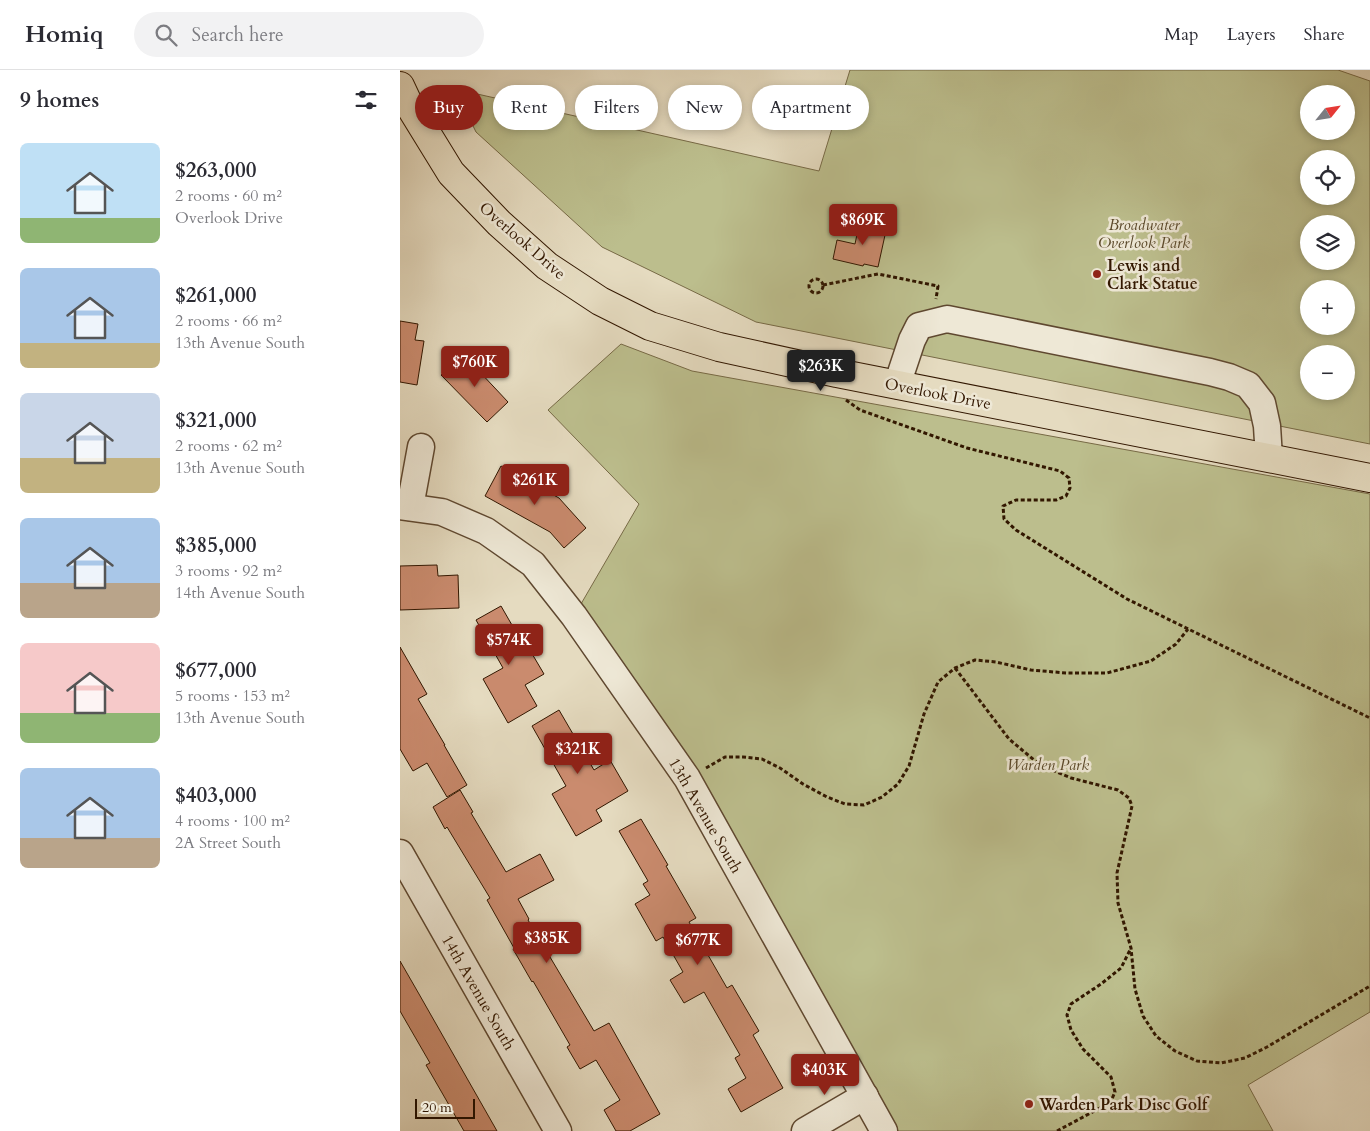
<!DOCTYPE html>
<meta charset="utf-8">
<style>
:root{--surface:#fff;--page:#f2f2f3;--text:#2b2b33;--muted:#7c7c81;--line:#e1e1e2;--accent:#8f2418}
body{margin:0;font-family:Cardo,serif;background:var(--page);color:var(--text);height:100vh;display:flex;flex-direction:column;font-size:19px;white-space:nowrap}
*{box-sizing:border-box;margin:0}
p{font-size:16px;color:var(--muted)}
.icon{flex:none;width:28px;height:28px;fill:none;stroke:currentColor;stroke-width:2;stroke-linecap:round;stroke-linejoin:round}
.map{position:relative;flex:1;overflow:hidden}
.drawer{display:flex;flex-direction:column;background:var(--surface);width:400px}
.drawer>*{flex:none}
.banner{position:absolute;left:15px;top:15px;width:475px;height:45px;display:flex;gap:10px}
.needle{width:32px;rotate:60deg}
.controls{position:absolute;left:900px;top:15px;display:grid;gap:10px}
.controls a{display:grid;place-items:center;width:55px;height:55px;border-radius:50%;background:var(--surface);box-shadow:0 2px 8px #0003;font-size:25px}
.scale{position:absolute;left:15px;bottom:12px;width:60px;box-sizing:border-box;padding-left:5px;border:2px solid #321700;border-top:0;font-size:14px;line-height:18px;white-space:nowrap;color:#321700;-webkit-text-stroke:4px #eee8d6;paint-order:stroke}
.price{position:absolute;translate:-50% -42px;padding:0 11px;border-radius:5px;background:var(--accent);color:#fff;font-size:16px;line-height:32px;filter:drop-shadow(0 1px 2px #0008)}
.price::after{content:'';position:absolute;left:50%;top:30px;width:15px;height:11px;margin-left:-8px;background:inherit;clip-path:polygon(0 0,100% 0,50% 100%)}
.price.current{background:#222;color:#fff}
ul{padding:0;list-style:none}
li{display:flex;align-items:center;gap:15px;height:125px;padding:0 20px}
li span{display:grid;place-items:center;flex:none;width:140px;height:100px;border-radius:8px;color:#555}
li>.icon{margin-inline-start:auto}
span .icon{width:60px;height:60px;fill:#fffc;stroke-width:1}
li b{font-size:21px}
h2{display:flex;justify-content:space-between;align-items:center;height:60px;padding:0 20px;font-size:21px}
.tag{padding:0 18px;border-radius:22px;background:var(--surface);box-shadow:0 2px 8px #0003;font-size:18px;line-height:45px}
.tag.current{background:var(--accent);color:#fff}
header{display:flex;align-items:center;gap:30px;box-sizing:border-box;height:70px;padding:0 25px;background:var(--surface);border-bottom:1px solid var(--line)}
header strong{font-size:24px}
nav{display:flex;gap:28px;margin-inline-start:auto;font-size:18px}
.search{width:350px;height:45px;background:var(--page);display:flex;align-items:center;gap:12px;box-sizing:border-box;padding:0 18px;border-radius:28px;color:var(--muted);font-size:19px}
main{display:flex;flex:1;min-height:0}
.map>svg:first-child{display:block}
</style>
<header>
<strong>Homiq</strong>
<div class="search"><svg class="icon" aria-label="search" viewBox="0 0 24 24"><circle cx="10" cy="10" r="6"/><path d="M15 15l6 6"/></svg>Search here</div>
<nav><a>Map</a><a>Layers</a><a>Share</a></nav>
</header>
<main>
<section class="drawer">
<h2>9 homes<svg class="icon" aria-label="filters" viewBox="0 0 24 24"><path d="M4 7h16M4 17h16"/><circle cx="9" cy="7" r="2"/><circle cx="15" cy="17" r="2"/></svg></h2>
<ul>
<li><span style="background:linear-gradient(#bfe0f5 75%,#8fb573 0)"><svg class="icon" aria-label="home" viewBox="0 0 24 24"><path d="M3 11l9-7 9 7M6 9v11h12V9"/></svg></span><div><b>$263,000</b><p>2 rooms · 60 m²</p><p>Overlook Drive</p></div></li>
<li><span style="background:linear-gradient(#a9c7e8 75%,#c2b280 0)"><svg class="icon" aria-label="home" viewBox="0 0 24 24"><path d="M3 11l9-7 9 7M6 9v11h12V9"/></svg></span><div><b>$261,000</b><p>2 rooms · 66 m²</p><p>13th Avenue South</p></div></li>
<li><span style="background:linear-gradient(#c9d6e8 65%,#c2b280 0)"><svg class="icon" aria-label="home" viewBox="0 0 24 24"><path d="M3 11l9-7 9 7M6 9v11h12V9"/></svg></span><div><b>$321,000</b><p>2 rooms · 62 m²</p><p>13th Avenue South</p></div></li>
<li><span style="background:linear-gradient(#a9c7e8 65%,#b9a48a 0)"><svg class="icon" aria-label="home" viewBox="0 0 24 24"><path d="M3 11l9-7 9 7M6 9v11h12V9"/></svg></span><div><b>$385,000</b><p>3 rooms · 92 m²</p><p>14th Avenue South</p></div></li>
<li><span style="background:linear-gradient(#f6c9c9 70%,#8fb573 0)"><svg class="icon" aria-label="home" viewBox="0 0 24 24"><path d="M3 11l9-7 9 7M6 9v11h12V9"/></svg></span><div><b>$677,000</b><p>5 rooms · 153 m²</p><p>13th Avenue South</p></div></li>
<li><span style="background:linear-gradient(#a9c7e8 70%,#b9a48a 0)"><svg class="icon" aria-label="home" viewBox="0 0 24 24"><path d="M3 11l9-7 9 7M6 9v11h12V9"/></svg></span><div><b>$403,000</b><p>4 rooms · 100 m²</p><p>2A Street South</p></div></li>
</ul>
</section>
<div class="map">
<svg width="970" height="1061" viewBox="0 0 970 1061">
<rect width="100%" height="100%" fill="#e5dbc0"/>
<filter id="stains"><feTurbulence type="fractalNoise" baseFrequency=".004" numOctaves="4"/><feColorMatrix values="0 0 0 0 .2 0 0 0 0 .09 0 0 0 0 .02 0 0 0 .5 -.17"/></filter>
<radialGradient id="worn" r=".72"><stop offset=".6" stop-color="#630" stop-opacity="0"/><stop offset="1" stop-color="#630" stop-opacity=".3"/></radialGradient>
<g fill="#bcbe8d" stroke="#776a46" fill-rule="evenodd">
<path d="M 450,0 L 938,0 L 970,11 L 970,374 L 356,252 L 202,177 L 76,62 L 55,19 L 419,101 ZM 909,24 L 946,24 L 946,61 L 909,61 ZM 909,89 L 946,89 L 946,126 L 909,126 ZM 909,154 L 946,154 L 946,191 L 909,191 ZM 909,219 L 946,219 L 946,256 L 909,256 ZM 909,284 L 946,284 L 946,321 L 909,321 Z"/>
<path d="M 221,274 L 292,301 L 970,424 L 970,942 L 848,1015 L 873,1061 L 484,1061 L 287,708 L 174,546 L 239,434 L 148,340 Z"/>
</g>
<g fill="#ca8b6e" stroke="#321700">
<path d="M 460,150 L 487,156 L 478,197 L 464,194 L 463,196 L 433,189 L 437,170 L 455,174 Z"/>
<path d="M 0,251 L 18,254 L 15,270 L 24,271 L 17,315 L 0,312 Z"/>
<path d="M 63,284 L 108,332 L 87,352 L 41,305 Z"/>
<path d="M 101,396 L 159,428 L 186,458 L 164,478 L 150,462 L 85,426 Z"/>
<path d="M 37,495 L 38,506 L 58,505 L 59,538 L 0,540 L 0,496 Z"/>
<path d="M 101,536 L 128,583 L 131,582 L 144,604 L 125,615 L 137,636 L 108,653 L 83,609 L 103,598 L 76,550 Z"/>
<path d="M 0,577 L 27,624 L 18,629 L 45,675 L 44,675 L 67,715 L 47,727 L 27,693 L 13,701 L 0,679 Z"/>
<path d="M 159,640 L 194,700 L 210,690 L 228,721 L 196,740 L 202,751 L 176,766 L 152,724 L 166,716 L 132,656 Z"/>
<path d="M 60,720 L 73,742 L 71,743 L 106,802 L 140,784 L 154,810 L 118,829 L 129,849 L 128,850 L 194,961 L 209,953 L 260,1044 L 230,1061 L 216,1061 L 204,1040 L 220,1030 L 196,990 L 180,999 L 167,977 L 170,975 L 133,911 L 132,912 L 113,879 L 114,878 L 87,830 L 90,828 L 47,757 L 45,759 L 33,737 Z"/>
<path d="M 241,749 L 268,795 L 266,796 L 296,848 L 289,852 L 327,918 L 332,915 L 359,961 L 353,965 L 383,1018 L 341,1042 L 328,1019 L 346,1008 L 335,988 L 340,985 L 304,922 L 284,933 L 270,910 L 283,902 L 263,867 L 256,871 L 235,834 L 250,825 L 243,814 L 248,811 L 219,761 Z"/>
<path d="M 0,891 L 19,924 L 97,1061 L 64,1061 L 26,995 L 30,993 L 0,941 Z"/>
</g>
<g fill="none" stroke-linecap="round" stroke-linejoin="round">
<defs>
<g id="minor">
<path d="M 497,315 L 512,270 L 519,256 L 547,249 L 810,302 L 829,307 L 848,315 L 862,333 L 867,356 L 869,388"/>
<path d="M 0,436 L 42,442 L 86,461 L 133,494 L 174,546 L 287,708 L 484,1061"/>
<path d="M 10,437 L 21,377"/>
<path d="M 0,783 L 158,1061"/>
<path d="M 405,1061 L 465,1026"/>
</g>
<path id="major" d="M 0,16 L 8,33 L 51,103 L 99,153 L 147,196 L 200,231 L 250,256 L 319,277 L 437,303 L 970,408"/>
</defs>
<use href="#minor" stroke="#5f4830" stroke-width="29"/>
<use href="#major" stroke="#321700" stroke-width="30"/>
<g stroke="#321700" stroke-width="3" stroke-dasharray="4 2.5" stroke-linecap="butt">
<circle cx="416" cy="216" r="7"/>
<path d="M 423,215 L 478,204 L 538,216 L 536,229"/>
<path d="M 446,330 L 460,340 L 567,378 L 660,401 L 669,408 L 670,418 L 666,426 L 656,430 L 616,430 L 603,436 L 604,449 L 616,460 L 727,529 L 970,648"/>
<path d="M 555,598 L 609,669 L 640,695 L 671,708 L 718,720 L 729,728 L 732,736 L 717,803 L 718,833 L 731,878 L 735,919 L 743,946 L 756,966 L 775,981 L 797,991 L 821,993 L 845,988 L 867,977 L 970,916"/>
<path d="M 306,698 L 325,687 L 343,687 L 362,689 L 380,698 L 403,714 L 427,727 L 445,734 L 464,735 L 482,727 L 498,714 L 509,696 L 524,644 L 538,612 L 555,598 L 575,590 L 596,592 L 631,600 L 666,603 L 707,603 L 751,591 L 776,574 L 788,559"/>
<path d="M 657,1061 L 700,1038 L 711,1031 L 715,1022 L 711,1007 L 683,979 L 671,960 L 667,945 L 671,934 L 701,914 L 721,898 L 731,878"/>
</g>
<use href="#minor" stroke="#eee8d6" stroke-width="26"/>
<use href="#major" stroke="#e5dbc0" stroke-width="28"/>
</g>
<g fill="#8f2418" stroke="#eee8d6" stroke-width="2">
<circle cx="697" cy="204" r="5"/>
<circle cx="629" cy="1034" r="5"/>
</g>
<g text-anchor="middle" stroke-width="5" stroke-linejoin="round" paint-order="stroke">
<g font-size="16" font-style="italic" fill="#5b492a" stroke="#eee8d6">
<text x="744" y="160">Broadwater<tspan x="744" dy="18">Overlook Park</tspan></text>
<text x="648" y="700">Warden Park</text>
</g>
<g font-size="16" fill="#321700" stroke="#eee8d6">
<text transform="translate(123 170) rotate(41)" y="6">Overlook Drive</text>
<text transform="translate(538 323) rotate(11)" y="6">Overlook Drive</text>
<text transform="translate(306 745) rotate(60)" y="6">13th Avenue South</text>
<text transform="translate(79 922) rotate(60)" y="6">14th Avenue South</text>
</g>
<g font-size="16" font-weight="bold" fill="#321700" stroke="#eee8d6" text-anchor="start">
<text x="707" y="201">Lewis and<tspan x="707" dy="18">Clark Statue</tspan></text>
<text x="639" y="1040">Warden Park Disc Golf</text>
</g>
</g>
<rect width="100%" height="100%" filter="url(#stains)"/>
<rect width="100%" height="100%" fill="url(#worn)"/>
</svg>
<div class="controls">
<a><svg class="needle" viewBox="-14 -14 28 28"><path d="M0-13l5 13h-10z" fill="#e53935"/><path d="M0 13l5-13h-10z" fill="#7c7c81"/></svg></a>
<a><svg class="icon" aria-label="locate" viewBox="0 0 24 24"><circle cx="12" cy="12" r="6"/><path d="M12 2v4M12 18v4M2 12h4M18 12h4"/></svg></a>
<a><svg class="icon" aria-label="layers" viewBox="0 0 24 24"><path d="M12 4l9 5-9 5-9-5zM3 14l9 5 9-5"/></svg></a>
<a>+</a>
<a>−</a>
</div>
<div class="scale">20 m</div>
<b class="price" style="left:463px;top:176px">$869K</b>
<b class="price" style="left:75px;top:318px">$760K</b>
<b class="price current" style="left:421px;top:322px">$263K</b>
<b class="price" style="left:135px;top:436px">$261K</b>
<b class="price" style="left:109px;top:596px">$574K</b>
<b class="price" style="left:178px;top:705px">$321K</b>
<b class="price" style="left:147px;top:894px">$385K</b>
<b class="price" style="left:298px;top:896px">$677K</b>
<b class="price" style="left:425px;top:1026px">$403K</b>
<div class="banner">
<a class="tag current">Buy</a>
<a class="tag">Rent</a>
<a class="tag">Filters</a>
<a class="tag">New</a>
<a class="tag">Apartment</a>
</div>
</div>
</main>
